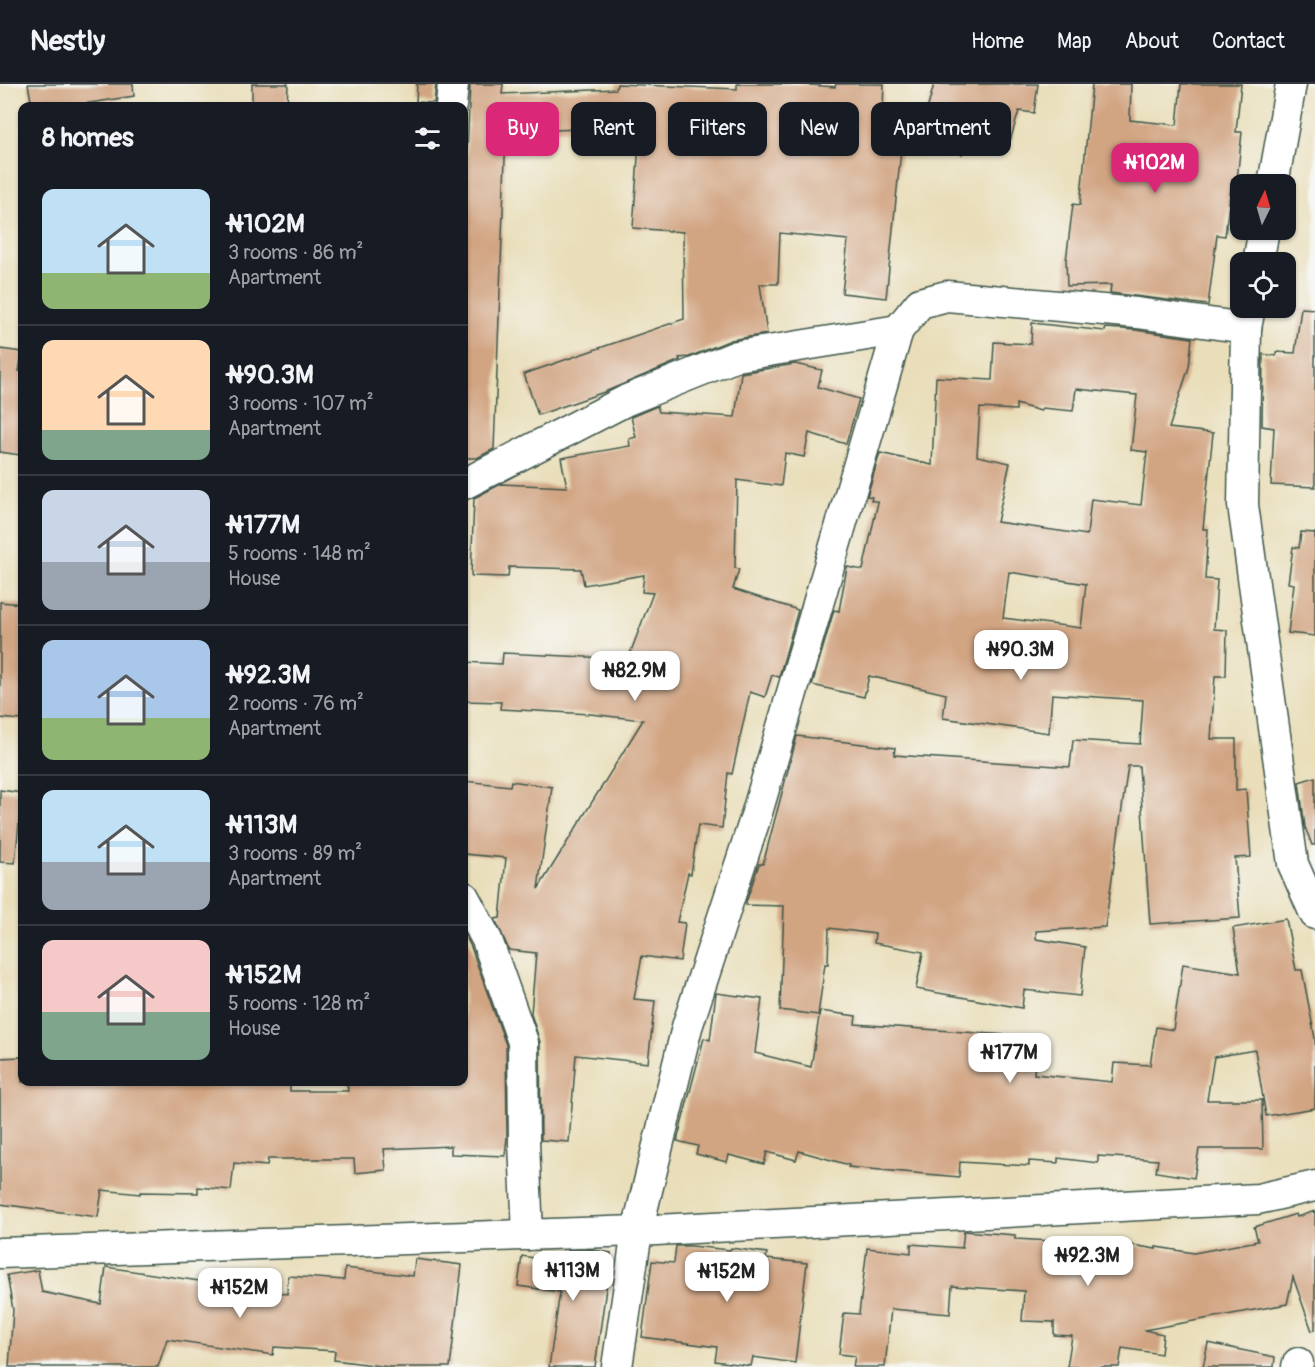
<!DOCTYPE html>
<meta charset="utf-8">
<style>
:root{--surface:#171b24;--page:#20242c;--text:#f1f3f6;--muted:#9ea1a6;--line:#363941;--accent:#db2777}
body{margin:0;font-family:Pangolin,sans-serif;background:var(--page);color:var(--text);height:100vh;display:flex;flex-direction:column;font-size:22px;white-space:nowrap}
*{box-sizing:border-box;margin:0}
p{font-size:20px;color:var(--muted)}
.icon{flex:none;width:33px;height:33px;fill:none;stroke:currentColor;stroke-width:2;stroke-linecap:round;stroke-linejoin:round}
.map{position:relative;flex:1;overflow:hidden}
.drawer{position:absolute;left:18px;top:18px;width:450px;height:984px;display:flex;flex-direction:column;background:var(--surface);border-radius:12px;box-shadow:0 2px 4px #0004}
.drawer>*{flex:none}
.top-card{position:absolute;left:486px;top:18px;width:570px;height:54px;display:flex;gap:12px}
.needle{width:39px;rotate:5deg}
.tools{position:absolute;left:1230px;top:90px;display:grid;gap:12px}
.tools a{display:grid;place-items:center;width:66px;height:66px;border-radius:12px;background:var(--surface);box-shadow:0 2px 4px #0004;font-size:30px}
.price{position:absolute;translate:-50% -51px;padding:0 14px;border-radius:12px;background:#fff;color:#222;font-size:20px;line-height:39px;filter:drop-shadow(0 2px 3px #0008)}
.price::after{content:'';position:absolute;left:50%;top:36px;width:18px;height:14px;margin-left:-9px;background:inherit;clip-path:polygon(0 0,100% 0,50% 100%)}
.price.on{background:var(--accent);color:#fff}
ul{padding:0;list-style:none}
li{display:flex;align-items:center;gap:18px;height:150px;padding:0 24px}
li+li{border-top:2px solid var(--line)}
li span{display:grid;place-items:center;flex:none;width:168px;height:120px;border-radius:12px;color:#555}
li>.icon{margin-inline-start:auto}
span .icon{width:72px;height:72px;fill:#fffc;stroke-width:1}
li b{font-size:26px}
h2{display:flex;justify-content:space-between;align-items:center;height:72px;padding:0 24px;font-size:26px}
.pill{padding:0 21px;border-radius:12px;background:var(--surface);box-shadow:0 2px 4px #0004;font-size:21px;line-height:54px}
.pill.on{background:var(--accent);color:#fff}
header{display:flex;align-items:center;gap:36px;box-sizing:border-box;height:84px;padding:0 30px;background:var(--surface);border-bottom:2px solid var(--line)}
header strong{font-size:28px}
nav{display:flex;gap:33px;margin-inline-start:auto;font-size:21px}
.map>svg:first-child{display:block}
</style>
<header>
<strong>Nestly</strong>
<nav><a>Home</a><a>Map</a><a>About</a><a>Contact</a></nav>
</header>
<div class="map">
<svg width="1315" height="1283" viewBox="0 0 1315 1283">
<rect width="100%" height="100%" fill="#f6f6f2"/>
<filter id="ink" filterUnits="userSpaceOnUse"><feTurbulence type="fractalNoise" baseFrequency=".0167" numOctaves="2"/><feDisplacementMap in="SourceGraphic" scale="12" xChannelSelector="R" yChannelSelector="G"/><feConvolveMatrix kernelMatrix="1 2 1 2 8 2 1 2 1" color-interpolation-filters="sRGB"/></filter>
<filter id="wash" filterUnits="userSpaceOnUse"><feTurbulence type="fractalNoise" baseFrequency=".008" numOctaves="4" result="noise"/><feDisplacementMap in="SourceGraphic" scale="24" xChannelSelector="R" yChannelSelector="G"/><feGaussianBlur stdDeviation="1.35" result="paint"/><feColorMatrix in="noise" values="0 0 0 0 0 0 0 0 0 0 0 0 0 0 0 0 0 1.4 0 .05"/><feComposite in="paint" operator="in"/></filter>
<g filter="url(#wash)">
<rect width="100%" height="100%" fill="#e9deb9"/>
<g id="blocks">
<g fill="#d1a482" fill-rule="evenodd">
<path d="M 28,0 L 133,0 L 134,12 L 71,22 L 32,22 Z"/>
<path d="M 252,0 L 288,0 L 287,22 L 252,22 Z"/>
<path d="M 417,0 L 436,0 L 434,19 L 416,18 Z"/>
<path d="M 470,0 L 503,0 L 502,10 L 616,5 L 617,0 L 737,5 L 737,0 L 797,0 L 835,3 L 836,0 L 884,0 L 882,44 L 903,46 L 886,214 L 842,209 L 848,156 L 780,149 L 778,200 L 760,200 L 767,250 L 731,256 L 689,273 L 679,274 L 680,276 L 607,307 L 538,331 L 524,290 L 684,235 L 683,148 L 633,144 L 640,45 L 604,44 L 506,48 L 494,365 L 477,374 L 464,374 L 464,131 Z"/>
<path d="M 934,0 L 1038,0 L 1034,29 L 1019,27 L 1010,57 L 968,45 L 962,70 L 918,60 Z"/>
<path d="M 1092,0 L 1131,0 L 1130,36 L 1177,41 L 1181,0 L 1241,0 L 1236,48 L 1242,48 L 1237,96 L 1232,95 L 1225,152 L 1217,151 L 1208,221 L 1110,209 L 1111,201 L 1067,202 L 1066,177 L 1073,120 L 1080,121 Z"/>
<path d="M 1301,224 L 1315,225 L 1315,403 L 1271,401 L 1274,344 L 1262,342 L 1263,270 L 1276,272 L 1276,268 L 1295,269 Z"/>
<path d="M 1032,239 L 1105,247 L 1106,244 L 1135,246 L 1192,254 L 1189,283 L 1169,344 L 1213,349 L 1203,445 L 1208,445 L 1205,495 L 1217,496 L 1214,545 L 1227,546 L 1226,592 L 1215,592 L 1211,655 L 1236,655 L 1236,706 L 1246,705 L 1251,773 L 1235,774 L 1240,834 L 1150,840 L 1139,682 L 1128,682 L 1105,843 L 1036,847 L 1036,855 L 1085,863 L 1080,912 L 1024,906 L 1022,924 L 916,905 L 923,868 L 874,859 L 875,850 L 829,844 L 828,880 L 825,880 L 818,931 L 780,926 L 784,822 L 746,821 L 746,818 L 759,780 L 763,780 L 797,652 L 895,664 L 894,671 L 1070,683 L 1073,656 L 1140,660 L 1143,616 L 1052,610 L 1049,649 L 943,634 L 946,610 L 869,592 L 864,613 L 812,601 L 834,526 L 839,527 L 847,483 L 863,486 L 878,418 L 871,416 L 872,413 L 867,412 L 880,369 L 932,381 L 936,293 L 992,296 L 994,258 L 1031,260 ZM 1076,305 L 1137,311 L 1131,366 L 1147,368 L 1141,421 L 1091,415 L 1087,451 L 997,438 L 1010,379 L 977,372 L 980,324 L 1016,326 L 1016,320 L 1041,327 L 1042,324 L 1073,327 ZM 1009,488 L 1086,500 L 1081,544 L 1003,534 Z"/>
<path d="M 0,265 L 22,268 L 19,287 L 22,287 L 22,351 L 20,371 L 0,368 Z"/>
<path d="M 795,280 L 822,286 L 818,303 L 859,315 L 846,360 L 809,349 L 804,373 L 785,369 L 781,402 L 737,396 L 735,484 L 739,485 L 733,505 L 798,526 L 779,593 L 772,591 L 765,613 L 750,608 L 732,690 L 728,689 L 722,744 L 698,741 L 691,790 L 688,789 L 677,838 L 685,839 L 680,877 L 642,872 L 634,915 L 655,917 L 648,979 L 576,971 L 569,1058 L 541,1056 L 540,958 L 531,930 L 536,869 L 509,866 L 495,835 L 500,834 L 506,774 L 464,770 L 464,697 L 510,702 L 511,697 L 552,703 L 538,805 L 643,636 L 590,630 L 500,625 L 501,618 L 464,617 L 464,578 L 502,580 L 503,569 L 628,575 L 653,509 L 642,508 L 644,491 L 584,501 L 581,485 L 509,483 L 508,493 L 471,492 L 474,414 L 501,400 L 567,403 L 561,374 L 630,362 L 629,355 L 636,353 L 631,333 L 657,322 L 659,328 L 735,333 L 741,289 Z"/>
<path d="M 1301,448 L 1315,449 L 1315,552 L 1288,549 L 1294,500 L 1288,499 L 1293,463 L 1299,464 Z"/>
<path d="M 0,518 L 22,520 L 22,636 L 0,634 Z"/>
<path d="M 1315,693 L 1315,761 L 1312,761 L 1305,743 L 1299,698 Z"/>
<path d="M 0,706 L 22,709 L 15,779 L 0,778 Z"/>
<path d="M 1286,835 L 1296,886 L 1302,886 L 1315,954 L 1315,1024 L 1266,1032 L 1255,966 L 1214,973 L 1207,1016 L 1262,1016 L 1263,1065 L 1199,1065 L 1194,1094 L 1156,1088 L 1158,1076 L 1098,1072 L 1098,1079 L 1058,1074 L 1058,1079 L 1029,1077 L 1029,1082 L 960,1078 L 959,1093 L 848,1083 L 849,1081 L 799,1067 L 796,1076 L 767,1068 L 764,1080 L 729,1071 L 727,1078 L 696,1070 L 698,1062 L 677,1057 L 704,954 L 710,956 L 716,909 L 762,915 L 755,969 L 811,983 L 820,927 L 856,932 L 855,940 L 1019,952 L 1018,959 L 1036,959 L 1034,990 L 1112,998 L 1114,979 L 1150,981 L 1156,943 L 1173,946 L 1183,880 L 1240,889 L 1233,844 Z"/>
<path d="M 464,849 L 471,863 L 506,961 L 507,1053 L 505,1072 L 451,1070 L 451,1062 L 384,1065 L 386,1086 L 355,1089 L 354,1075 L 268,1075 L 267,1082 L 234,1079 L 231,1106 L 198,1103 L 198,1109 L 140,1108 L 140,1110 L 102,1106 L 98,1133 L 0,1120 L 0,974 L 22,973 L 22,998 L 290,998 L 290,1007 L 348,1007 L 347,998 L 464,998 Z"/>
<path d="M 1315,1127 L 1315,1246 L 1312,1247 L 1293,1193 L 1287,1220 L 1144,1246 L 1163,1250 L 1161,1270 L 1122,1264 L 1119,1283 L 1067,1283 L 1072,1252 L 1054,1251 L 1054,1238 L 1022,1237 L 1024,1207 L 952,1202 L 950,1230 L 891,1225 L 885,1283 L 853,1283 L 855,1272 L 839,1270 L 844,1229 L 859,1230 L 867,1164 L 911,1169 L 911,1160 L 962,1164 L 964,1147 L 1015,1151 L 1015,1155 L 1108,1160 L 1109,1157 L 1156,1165 L 1156,1163 L 1194,1169 L 1258,1157 L 1254,1143 L 1296,1130 L 1297,1133 Z"/>
<path d="M 676,1162 L 691,1162 L 730,1166 L 731,1164 L 767,1169 L 766,1175 L 807,1179 L 795,1279 L 753,1273 L 751,1282 L 715,1277 L 717,1263 L 642,1253 L 652,1177 L 674,1179 Z"/>
<path d="M 592,1166 L 611,1169 L 595,1283 L 549,1283 L 560,1208 L 518,1202 L 522,1172 L 566,1179 L 568,1167 Z"/>
<path d="M 415,1175 L 462,1181 L 450,1283 L 389,1283 L 334,1276 L 335,1267 L 274,1263 L 273,1271 L 167,1255 L 158,1283 L 9,1283 L 13,1226 L 7,1191 L 38,1186 L 42,1208 L 101,1220 L 106,1183 L 287,1210 L 288,1192 L 344,1196 L 345,1184 L 413,1192 Z"/>
<path d="M 1208,1259 L 1275,1273 L 1274,1283 L 1203,1283 Z"/>
</g>
</g>
</g>
<g filter="url(#ink)">
<use href="#blocks" fill-opacity="0" stroke="#3d5548" stroke-width="1.5"/>
<g fill="none" stroke-linecap="round" stroke-linejoin="round">
<defs>
<g id="minor">
<path d="M 451,22 L 453,0"/>
<path d="M 1273,100 L 1291,0"/>
<path d="M 1258,178 L 1264,146"/>
<path d="M 1250,224 L 1246,244 L 1243,421 L 1293,780 L 1315,830"/>
<path d="M 464,400 L 627,316 L 737,272 L 898,246"/>
<path d="M 464,813 L 487,856 L 523,958 L 524,1058 L 528,1151"/>
<path d="M 0,1169 L 637,1147 L 1258,1115 L 1315,1102"/>
<path d="M 617,1283 L 637,1147 L 687,943 L 756,732 L 898,246 L 920,219 L 947,212 L 1137,229 L 1246,244"/>
<path d="M 1297,1283 L 1298,1279"/>
</g>
</defs>
<use href="#minor" stroke="#3d5548" stroke-width="33"/>
<use href="#minor" stroke="#fff" stroke-width="30"/>
</g>
</g>
</svg>
<div class="tools">
<a><svg class="needle" viewBox="-14 -14 28 28"><path d="M0-13l5 13h-10z" fill="#e53935"/><path d="M0 13l5-13h-10z" fill="#9ea1a6"/></svg></a>
<a><svg class="icon" aria-label="locate" viewBox="0 0 24 24"><circle cx="12" cy="12" r="6"/><path d="M12 2v4M12 18v4M2 12h4M18 12h4"/></svg></a>
</div>
<b class="price on" style="left:1155px;top:110px">₦102M</b>
<b class="price" style="left:1021px;top:597px">₦90.3M</b>
<b class="price" style="left:635px;top:618px">₦82.9M</b>
<b class="price" style="left:1010px;top:1000px">₦177M</b>
<b class="price" style="left:1088px;top:1203px">₦92.3M</b>
<b class="price" style="left:573px;top:1218px">₦113M</b>
<b class="price" style="left:727px;top:1219px">₦152M</b>
<b class="price" style="left:240px;top:1235px">₦152M</b>
<div class="top-card">
<a class="pill on">Buy</a>
<a class="pill">Rent</a>
<a class="pill">Filters</a>
<a class="pill">New</a>
<a class="pill">Apartment</a>
</div>
<section class="drawer">
<h2>8 homes<svg class="icon" aria-label="filters" viewBox="0 0 24 24"><path d="M4 7h16M4 17h16"/><circle cx="9" cy="7" r="2"/><circle cx="15" cy="17" r="2"/></svg></h2>
<ul>
<li><span style="background:linear-gradient(#bfe0f5 70%,#8fb573 0)"><svg class="icon" aria-label="home" viewBox="0 0 24 24"><path d="M3 11l9-7 9 7M6 9v11h12V9"/></svg></span><div><b>₦102M</b><p>3 rooms · 86 m²</p><p>Apartment</p></div></li>
<li><span style="background:linear-gradient(#ffd9b3 75%,#7fa58c 0)"><svg class="icon" aria-label="home" viewBox="0 0 24 24"><path d="M3 11l9-7 9 7M6 9v11h12V9"/></svg></span><div><b>₦90.3M</b><p>3 rooms · 107 m²</p><p>Apartment</p></div></li>
<li><span style="background:linear-gradient(#c9d6e8 60%,#9aa5b1 0)"><svg class="icon" aria-label="home" viewBox="0 0 24 24"><path d="M3 11l9-7 9 7M6 9v11h12V9"/></svg></span><div><b>₦177M</b><p>5 rooms · 148 m²</p><p>House</p></div></li>
<li><span style="background:linear-gradient(#a9c7e8 65%,#8fb573 0)"><svg class="icon" aria-label="home" viewBox="0 0 24 24"><path d="M3 11l9-7 9 7M6 9v11h12V9"/></svg></span><div><b>₦92.3M</b><p>2 rooms · 76 m²</p><p>Apartment</p></div></li>
<li><span style="background:linear-gradient(#bfe0f5 60%,#9aa5b1 0)"><svg class="icon" aria-label="home" viewBox="0 0 24 24"><path d="M3 11l9-7 9 7M6 9v11h12V9"/></svg></span><div><b>₦113M</b><p>3 rooms · 89 m²</p><p>Apartment</p></div></li>
<li><span style="background:linear-gradient(#f6c9c9 60%,#7fa58c 0)"><svg class="icon" aria-label="home" viewBox="0 0 24 24"><path d="M3 11l9-7 9 7M6 9v11h12V9"/></svg></span><div><b>₦152M</b><p>5 rooms · 128 m²</p><p>House</p></div></li>
</ul>
</section>
</div>
